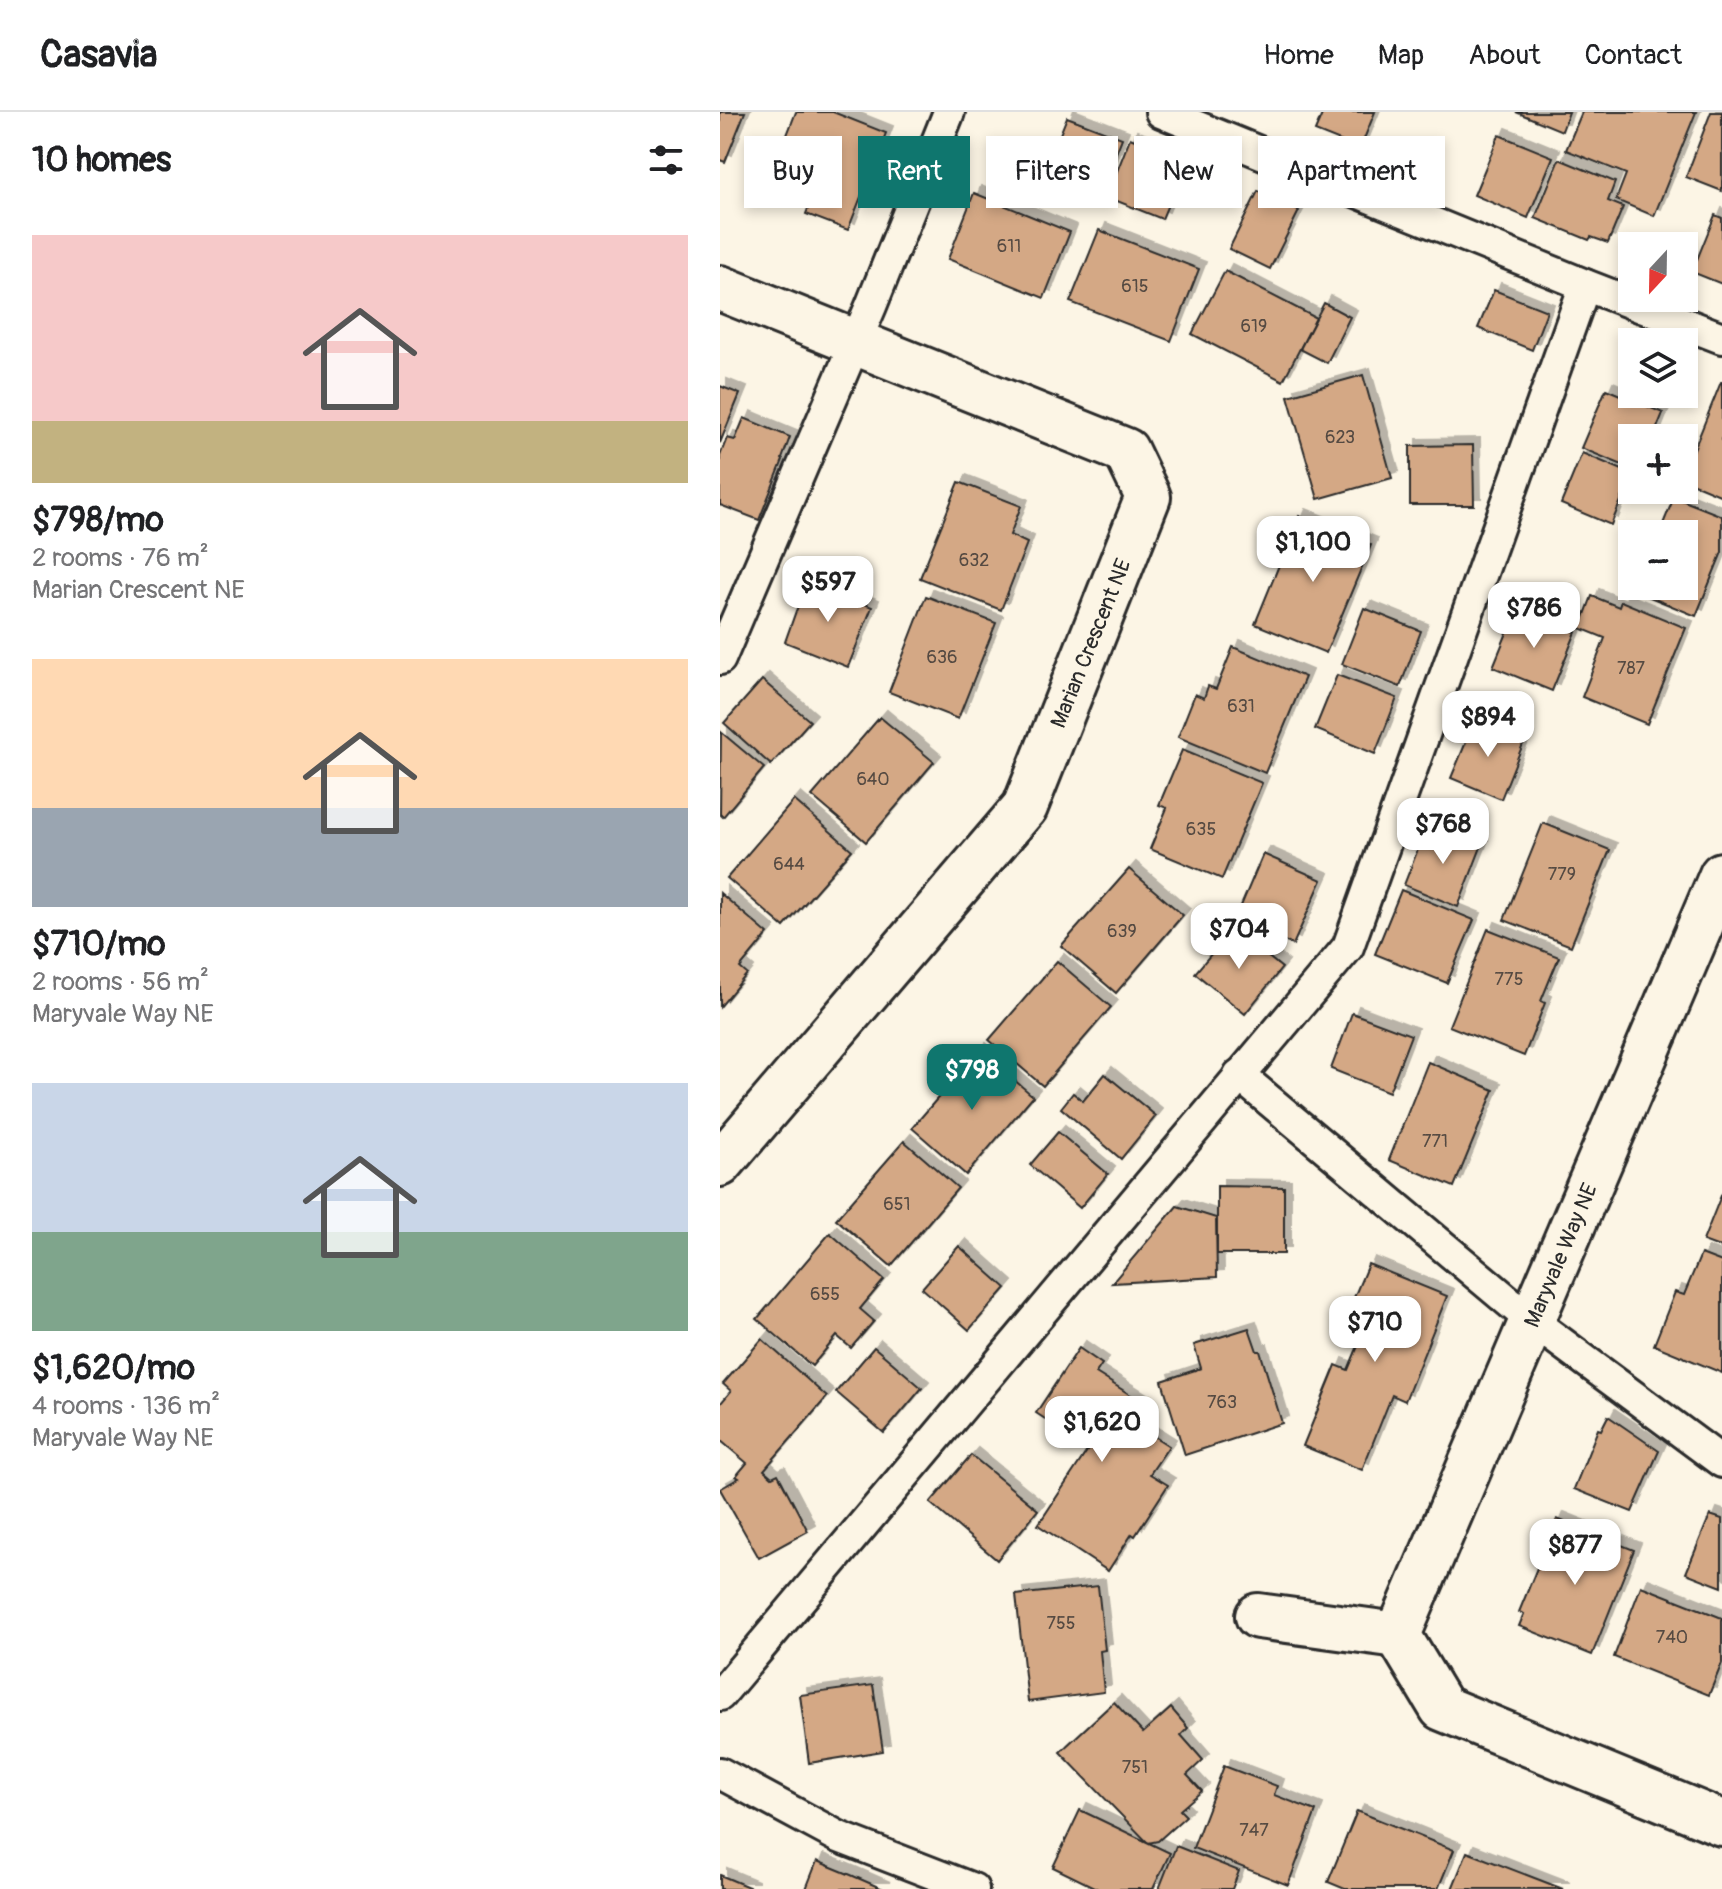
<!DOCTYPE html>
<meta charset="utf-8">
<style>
:root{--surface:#fff;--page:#f6f6f6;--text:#202124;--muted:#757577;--line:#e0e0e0;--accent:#0f766e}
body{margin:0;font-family:Pangolin,sans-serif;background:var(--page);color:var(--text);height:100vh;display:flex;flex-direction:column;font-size:30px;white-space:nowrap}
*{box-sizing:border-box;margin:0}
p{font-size:26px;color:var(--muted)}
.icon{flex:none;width:44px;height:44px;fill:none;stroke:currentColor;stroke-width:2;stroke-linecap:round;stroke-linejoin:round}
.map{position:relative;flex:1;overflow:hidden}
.drawer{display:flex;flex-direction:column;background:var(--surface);width:720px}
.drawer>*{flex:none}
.hud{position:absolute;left:24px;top:24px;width:760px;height:72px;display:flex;gap:16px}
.needle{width:52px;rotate:202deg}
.tools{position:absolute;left:898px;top:120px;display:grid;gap:16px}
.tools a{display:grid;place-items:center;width:80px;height:80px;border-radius:0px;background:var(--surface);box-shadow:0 4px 12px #0003;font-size:40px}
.price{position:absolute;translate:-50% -68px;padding:0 18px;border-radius:16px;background:#fff;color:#222;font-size:26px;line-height:52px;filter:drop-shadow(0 2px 4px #0008)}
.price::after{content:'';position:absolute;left:50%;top:48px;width:24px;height:18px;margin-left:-12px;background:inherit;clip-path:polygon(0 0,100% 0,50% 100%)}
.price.current{background:var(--accent);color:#fff}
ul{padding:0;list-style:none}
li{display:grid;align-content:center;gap:16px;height:424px;padding:0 32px}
li span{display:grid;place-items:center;height:248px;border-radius:0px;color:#555}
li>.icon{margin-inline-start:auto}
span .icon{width:144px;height:144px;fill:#fffc;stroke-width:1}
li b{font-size:34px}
h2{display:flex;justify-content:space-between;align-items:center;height:96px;padding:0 32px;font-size:34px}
.pill{padding:0 28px;border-radius:0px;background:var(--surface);box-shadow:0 4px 12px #0003;font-size:28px;line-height:72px}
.pill.current{background:var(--accent);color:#fff}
header{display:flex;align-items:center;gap:48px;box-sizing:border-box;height:112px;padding:0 40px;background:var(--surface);border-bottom:2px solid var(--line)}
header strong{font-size:38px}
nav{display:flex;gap:44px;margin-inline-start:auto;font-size:28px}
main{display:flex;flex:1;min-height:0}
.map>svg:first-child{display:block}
</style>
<header>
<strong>Casavia</strong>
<nav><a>Home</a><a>Map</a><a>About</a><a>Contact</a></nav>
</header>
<main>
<section class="drawer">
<h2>10 homes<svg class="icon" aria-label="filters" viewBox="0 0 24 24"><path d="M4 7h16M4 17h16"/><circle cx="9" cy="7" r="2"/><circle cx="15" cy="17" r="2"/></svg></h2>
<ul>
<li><span style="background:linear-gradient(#f6c9c9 75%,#c2b280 0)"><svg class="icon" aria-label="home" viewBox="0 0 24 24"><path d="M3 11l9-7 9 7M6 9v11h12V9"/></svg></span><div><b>$798/mo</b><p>2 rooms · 76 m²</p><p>Marian Crescent NE</p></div></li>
<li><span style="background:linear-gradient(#ffd9b3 60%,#9aa5b1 0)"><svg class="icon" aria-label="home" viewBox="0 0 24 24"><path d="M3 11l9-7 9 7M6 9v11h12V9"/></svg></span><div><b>$710/mo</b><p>2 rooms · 56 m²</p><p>Maryvale Way NE</p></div></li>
<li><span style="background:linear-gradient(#c9d6e8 60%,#7fa58c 0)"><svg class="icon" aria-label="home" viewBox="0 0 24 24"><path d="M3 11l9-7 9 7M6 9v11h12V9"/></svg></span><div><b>$1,620/mo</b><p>4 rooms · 136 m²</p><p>Maryvale Way NE</p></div></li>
</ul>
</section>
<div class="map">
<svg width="1002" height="1777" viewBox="0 0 1002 1777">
<defs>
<filter id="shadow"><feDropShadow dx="7" dy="-7" stdDeviation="0" flood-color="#0004"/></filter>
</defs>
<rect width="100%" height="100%" fill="#fcf5e5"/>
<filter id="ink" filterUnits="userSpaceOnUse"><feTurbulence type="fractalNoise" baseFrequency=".0125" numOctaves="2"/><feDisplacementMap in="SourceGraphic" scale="16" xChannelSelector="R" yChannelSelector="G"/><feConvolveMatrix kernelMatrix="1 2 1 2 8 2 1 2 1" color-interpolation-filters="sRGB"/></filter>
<g filter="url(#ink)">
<g fill="#d4a885" stroke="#2b2b2b" stroke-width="2" filter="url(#shadow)">
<path d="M 0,0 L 25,0 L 5,50 L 0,48 Z"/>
<path d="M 76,0 L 113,0 L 166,21 L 128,118 L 86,102 L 98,70 L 55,54 Z"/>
<path d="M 603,0 L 655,0 L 640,37 L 595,19 Z"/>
<path d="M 796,0 L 849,0 L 842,19 Z"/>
<path d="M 862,0 L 976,0 L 934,104 L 896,88 L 906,62 L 846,38 Z"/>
<path d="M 991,0 L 1002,0 L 1002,79 L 966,65 Z"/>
<path d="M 347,5 L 402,26 L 379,84 L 324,62 Z"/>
<path d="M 779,23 L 833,45 L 808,106 L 754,83 Z"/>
<path d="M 410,26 L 466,49 L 442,107 L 387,85 Z"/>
<path d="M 839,47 L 895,70 L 888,89 L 903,95 L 888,131 L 871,125 L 869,128 L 815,106 Z"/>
<path d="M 538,79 L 579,99 L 550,157 L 509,137 Z"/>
<path d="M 254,81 L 350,120 L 324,186 L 228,147 Z"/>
<path d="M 995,103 L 1002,106 L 1002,172 L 972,160 Z"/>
<path d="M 379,118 L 479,157 L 451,229 L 350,190 Z"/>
<path d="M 505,159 L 596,206 L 563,269 L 472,222 Z"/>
<path d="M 774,178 L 827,199 L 812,238 L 758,216 Z"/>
<path d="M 604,191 L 630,205 L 607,251 L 580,237 Z"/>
<path d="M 643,263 L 672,366 L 598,387 L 568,284 Z"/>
<path d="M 1001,270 L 1002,270 L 1002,384 L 964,368 L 964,362 Z"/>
<path d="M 0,274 L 20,282 L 0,331 Z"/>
<path d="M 886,277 L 943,301 L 933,326 L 912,326 L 912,357 L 861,336 Z"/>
<path d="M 24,306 L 70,325 L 62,347 L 63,348 L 39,408 L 0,393 L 0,344 L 7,326 L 15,328 Z"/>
<path d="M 753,333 L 754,393 L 690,393 L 690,334 Z"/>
<path d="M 862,341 L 912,362 L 891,413 L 841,392 Z"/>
<path d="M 239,370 L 301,394 L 290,423 L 307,431 L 281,498 L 200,466 Z"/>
<path d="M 954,385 L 1002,404 L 1002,440 L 976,504 L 915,479 L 918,474 L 964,474 L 964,422 L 939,422 Z"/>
<path d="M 579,404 L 651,433 L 606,541 L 535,512 Z"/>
<path d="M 90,469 L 152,495 L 128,555 L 65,530 L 76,499 Z"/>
<path d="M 206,484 L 276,511 L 238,607 L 169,580 Z"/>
<path d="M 872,484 L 899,495 L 901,489 L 966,516 L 927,612 L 862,585 L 885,526 L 860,516 Z"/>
<path d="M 644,496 L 701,519 L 680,575 L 622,552 Z"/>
<path d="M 797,496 L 856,520 L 832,579 L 773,555 Z"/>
<path d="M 513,535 L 585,565 L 545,661 L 458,625 L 475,582 L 484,586 L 488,574 L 496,577 Z"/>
<path d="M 617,563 L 677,586 L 655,642 L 595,617 Z"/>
<path d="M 42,568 L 90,609 L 51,653 L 4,611 Z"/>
<path d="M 160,605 L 214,650 L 146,730 L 92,684 Z"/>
<path d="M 756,606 L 805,627 L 781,687 L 731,666 Z"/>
<path d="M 1,620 L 44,656 L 3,705 L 0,702 Z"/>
<path d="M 462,638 L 542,671 L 502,767 L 430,737 L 447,696 L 439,693 Z"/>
<path d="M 74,688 L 132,738 L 64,815 L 7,766 Z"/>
<path d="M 823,711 L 890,738 L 851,834 L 784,808 Z"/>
<path d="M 707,714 L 761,735 L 738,795 L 684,773 Z"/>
<path d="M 543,742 L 602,768 L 573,833 L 515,808 Z"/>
<path d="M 409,757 L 463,803 L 396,881 L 341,834 Z"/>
<path d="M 681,778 L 754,808 L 727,871 L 655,842 Z"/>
<path d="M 0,781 L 48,822 L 20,856 L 27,862 L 0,895 Z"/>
<path d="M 513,816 L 562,856 L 525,902 L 475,861 Z"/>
<path d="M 768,817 L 839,845 L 821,889 L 825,891 L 804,944 L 729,914 Z"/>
<path d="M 337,849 L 391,895 L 323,974 L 269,928 Z"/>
<path d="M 632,901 L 691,923 L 669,980 L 611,957 Z"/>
<path d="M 259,938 L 313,984 L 246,1063 L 192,1016 Z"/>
<path d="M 708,950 L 774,978 L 734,1075 L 669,1048 Z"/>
<path d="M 385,962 L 436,1004 L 401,1047 L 341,996 L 353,981 L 363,989 Z"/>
<path d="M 338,1020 L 388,1062 L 360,1096 L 310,1053 Z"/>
<path d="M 184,1029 L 238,1076 L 171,1154 L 116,1107 Z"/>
<path d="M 497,1074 L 564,1075 L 564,1142 L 497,1142 Z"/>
<path d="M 1002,1081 L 1002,1136 L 983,1129 Z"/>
<path d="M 457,1094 L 496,1106 L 497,1165 L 392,1171 Z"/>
<path d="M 110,1121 L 164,1168 L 140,1197 L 154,1209 L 131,1236 L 117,1224 L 92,1254 L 37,1207 Z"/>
<path d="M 239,1134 L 286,1176 L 249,1218 L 202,1176 Z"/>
<path d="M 981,1142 L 1002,1150 L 1002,1261 L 934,1233 L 955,1180 L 964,1183 Z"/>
<path d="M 648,1152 L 727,1184 L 685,1289 L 672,1283 L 642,1358 L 583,1334 L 616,1253 L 628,1258 L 643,1222 L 622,1214 Z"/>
<path d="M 529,1216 L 537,1239 L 540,1239 L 562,1311 L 465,1343 L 442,1269 L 481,1256 L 474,1233 Z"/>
<path d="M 42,1227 L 107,1285 L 44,1358 L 52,1365 L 58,1362 L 88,1419 L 39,1446 L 0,1377 L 19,1366 L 16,1364 L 27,1351 L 0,1328 L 0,1292 L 11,1279 L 3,1272 Z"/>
<path d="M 154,1235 L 202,1276 L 164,1321 L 116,1280 Z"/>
<path d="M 359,1236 L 382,1252 L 376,1261 L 420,1289 L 411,1302 L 427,1312 L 424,1318 L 449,1334 L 430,1362 L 448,1373 L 415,1424 L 412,1422 L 388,1459 L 318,1413 L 369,1336 L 316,1301 Z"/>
<path d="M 888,1304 L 939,1339 L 912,1400 L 854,1377 L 878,1317 L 881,1318 Z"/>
<path d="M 251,1343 L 318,1398 L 277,1448 L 210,1391 Z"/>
<path d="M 990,1403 L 1002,1407 L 1002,1475 L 966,1461 Z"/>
<path d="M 837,1407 L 914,1438 L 872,1543 L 799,1514 L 804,1502 L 799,1500 Z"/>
<path d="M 378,1474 L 385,1538 L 380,1539 L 384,1580 L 308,1590 L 296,1483 Z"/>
<path d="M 921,1474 L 1002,1506 L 1002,1551 L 989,1583 L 894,1545 Z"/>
<path d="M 153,1573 L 163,1639 L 89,1651 L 80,1583 Z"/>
<path d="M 394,1590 L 423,1621 L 451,1596 L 468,1616 L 461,1623 L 483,1648 L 467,1663 L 482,1679 L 460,1698 L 466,1704 L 438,1729 L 428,1731 L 340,1640 Z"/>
<path d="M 504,1654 L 557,1674 L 554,1683 L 596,1699 L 568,1773 L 473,1736 Z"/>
<path d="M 360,1698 L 450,1741 L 433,1777 L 378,1777 L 333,1755 Z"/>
<path d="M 637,1699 L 734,1738 L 718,1777 L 625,1777 L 608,1770 Z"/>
<path d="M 456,1734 L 519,1759 L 512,1777 L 439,1777 Z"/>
<path d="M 747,1740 L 843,1777 L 732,1777 Z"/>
<path d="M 97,1749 L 131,1763 L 163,1777 L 86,1777 Z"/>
<path d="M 0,1763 L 31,1776 L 31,1777 L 0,1777 Z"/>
</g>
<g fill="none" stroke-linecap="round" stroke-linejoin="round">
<defs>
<g id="service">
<path d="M 441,0 L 865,173 L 1002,226"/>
<path d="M 0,547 L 151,194 L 229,0"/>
<path d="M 519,963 L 812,1209 L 1002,1350"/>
<path d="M 0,1583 L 628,835 L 865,173"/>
<path d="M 0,1661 L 119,1725 L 253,1777"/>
</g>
<g id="minor">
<path d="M 0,176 L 406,339 L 428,385 L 305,695 L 0,1052"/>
<path d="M 1002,763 L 678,1523 L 722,1596 L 1002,1711"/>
<path d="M 538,1504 L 678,1523"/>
</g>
</defs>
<use href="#service" stroke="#2b2b2b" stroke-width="36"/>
<use href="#minor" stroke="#2b2b2b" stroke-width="50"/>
<use href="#service" stroke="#fcf5e5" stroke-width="30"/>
<use href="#minor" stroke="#fcf5e5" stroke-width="44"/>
</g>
</g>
<g text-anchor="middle" stroke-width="7" stroke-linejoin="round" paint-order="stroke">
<g font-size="18" fill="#554a42">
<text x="289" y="140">611</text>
<text x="415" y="180">615</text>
<text x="534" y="220">619</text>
<text x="620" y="331">623</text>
<text x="254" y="454">632</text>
<text x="222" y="551">636</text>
<text x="911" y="562">787</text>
<text x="521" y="600">631</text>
<text x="153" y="673">640</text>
<text x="481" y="723">635</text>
<text x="69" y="758">644</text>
<text x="842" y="768">779</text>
<text x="402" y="825">639</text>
<text x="789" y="873">775</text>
<text x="715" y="1035">771</text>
<text x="177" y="1098">651</text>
<text x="105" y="1188">655</text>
<text x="502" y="1296">763</text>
<text x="341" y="1517">755</text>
<text x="952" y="1531">740</text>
<text x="415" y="1661">751</text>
<text x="534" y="1724">747</text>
</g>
<g font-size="22" fill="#2b2b2b" stroke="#fcf5e5">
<text transform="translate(370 531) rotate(-68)" y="8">Marian Crescent NE</text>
<text transform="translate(840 1143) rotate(-67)" y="8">Maryvale Way NE</text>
</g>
</g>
</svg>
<div class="tools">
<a><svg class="needle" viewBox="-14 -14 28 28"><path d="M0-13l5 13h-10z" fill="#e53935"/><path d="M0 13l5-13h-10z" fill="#757577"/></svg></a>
<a><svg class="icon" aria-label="layers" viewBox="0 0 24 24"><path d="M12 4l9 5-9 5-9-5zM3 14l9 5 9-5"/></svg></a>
<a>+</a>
<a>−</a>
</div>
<b class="price" style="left:593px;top:472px">$1,100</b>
<b class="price" style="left:108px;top:512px">$597</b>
<b class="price" style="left:814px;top:538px">$786</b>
<b class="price" style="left:768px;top:647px">$894</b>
<b class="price" style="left:723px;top:754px">$768</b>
<b class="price" style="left:519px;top:859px">$704</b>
<b class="price current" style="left:252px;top:1000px">$798</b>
<b class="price" style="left:655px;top:1252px">$710</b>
<b class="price" style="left:382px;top:1352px">$1,620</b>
<b class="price" style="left:855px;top:1475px">$877</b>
<div class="hud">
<a class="pill">Buy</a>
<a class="pill current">Rent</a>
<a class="pill">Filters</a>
<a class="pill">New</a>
<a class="pill">Apartment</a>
</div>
</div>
</main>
